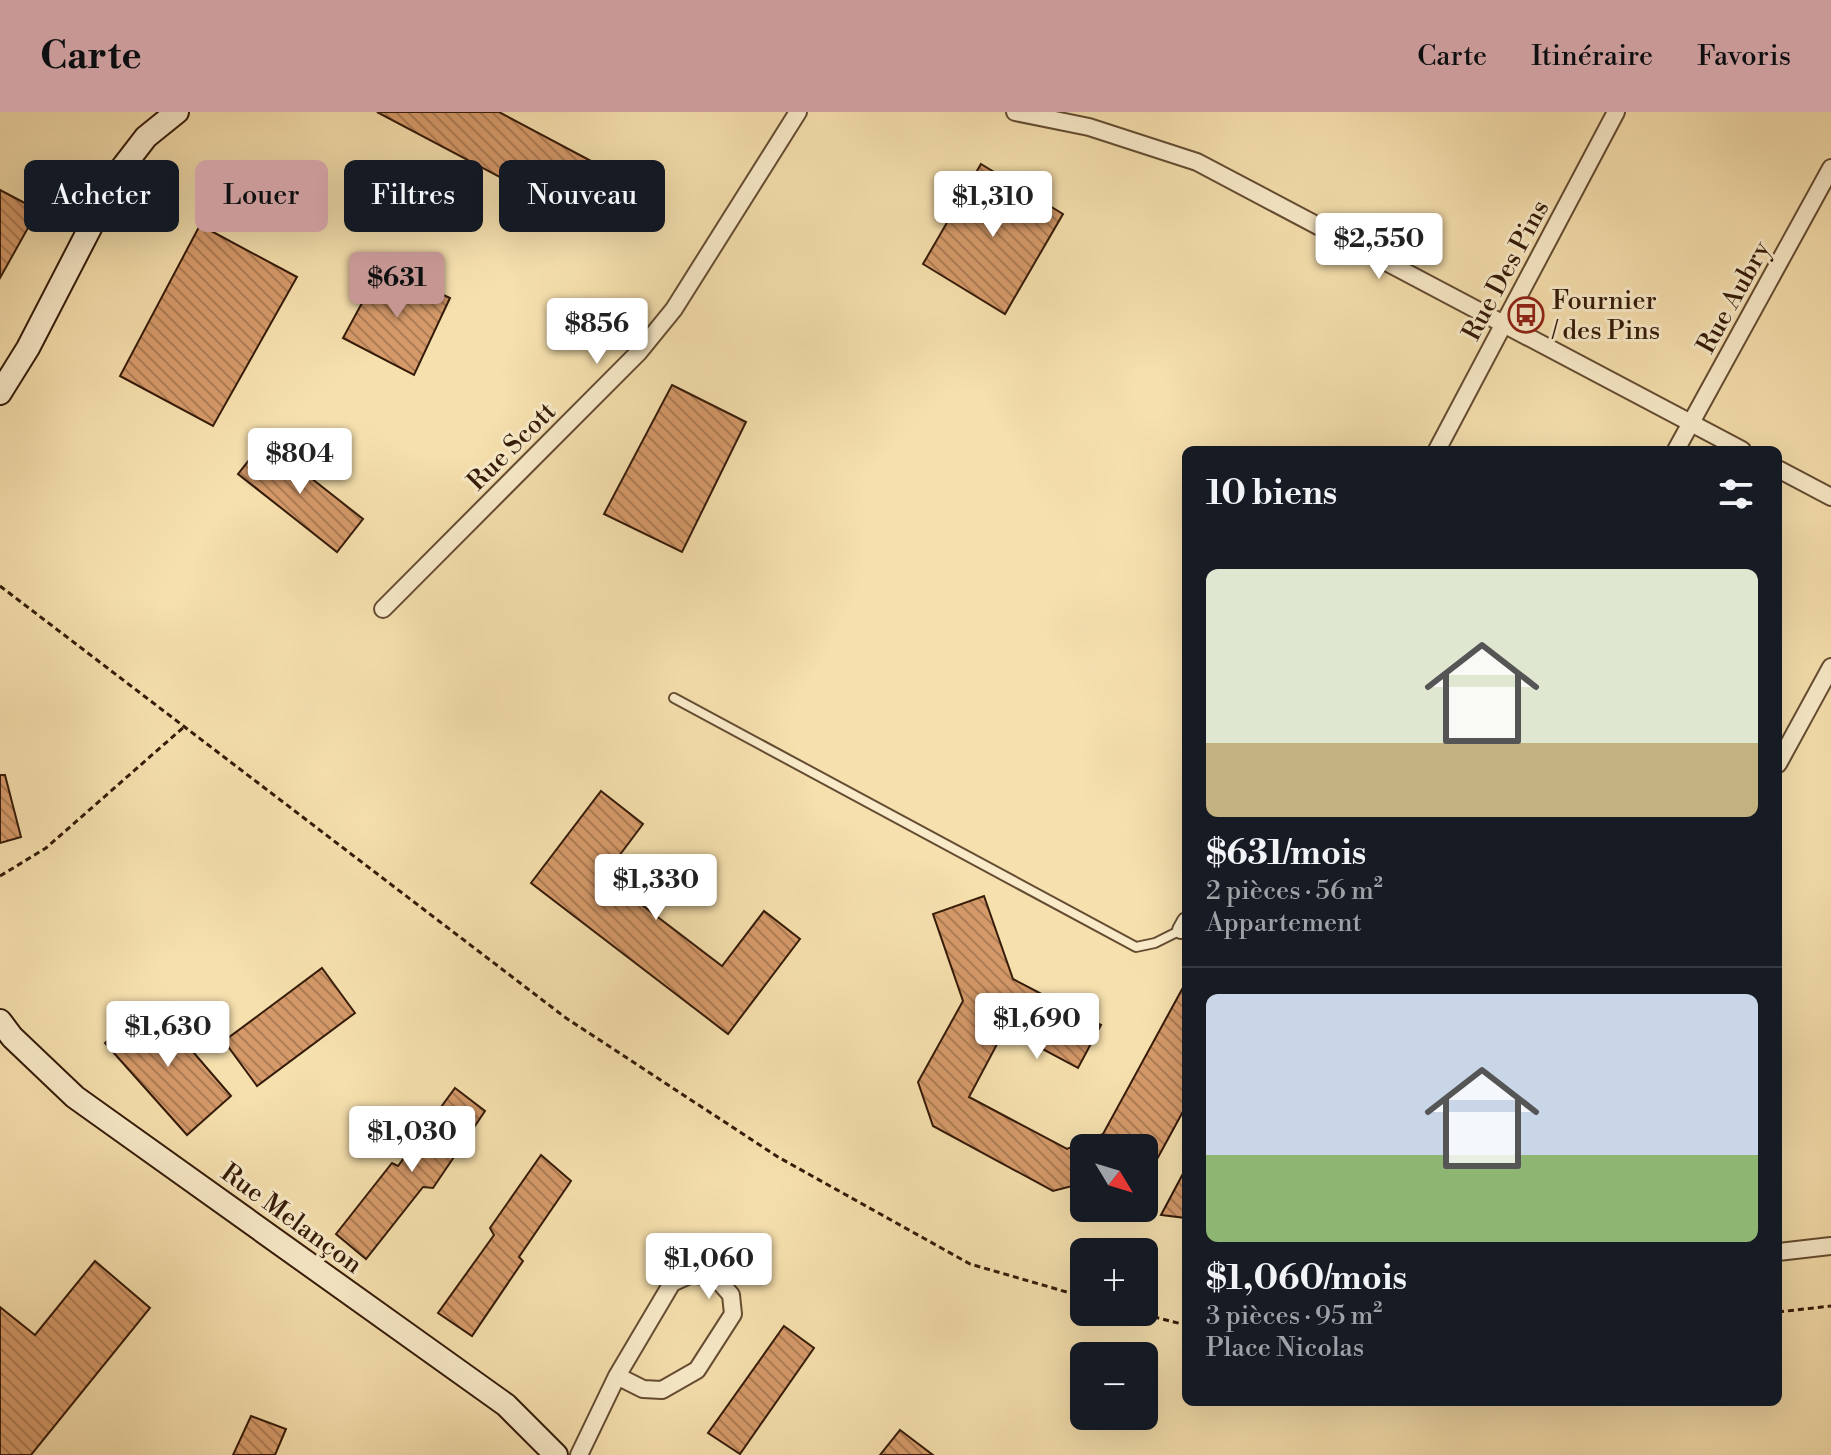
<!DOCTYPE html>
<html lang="fr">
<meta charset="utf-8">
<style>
:root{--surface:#171b24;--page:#20242c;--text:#f1f3f6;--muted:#9ea1a6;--line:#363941;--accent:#c59692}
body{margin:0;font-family:"Libre Bodoni",serif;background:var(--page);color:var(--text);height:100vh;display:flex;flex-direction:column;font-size:30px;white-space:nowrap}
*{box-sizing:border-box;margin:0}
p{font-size:26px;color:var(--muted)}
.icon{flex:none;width:44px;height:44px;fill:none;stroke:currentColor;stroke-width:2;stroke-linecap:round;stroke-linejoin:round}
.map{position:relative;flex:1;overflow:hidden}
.side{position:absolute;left:1182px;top:334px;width:600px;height:960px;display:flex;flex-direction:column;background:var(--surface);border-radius:12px;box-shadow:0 8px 32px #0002}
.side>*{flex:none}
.banner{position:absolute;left:24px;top:48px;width:760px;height:72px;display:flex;gap:16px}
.needle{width:52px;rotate:128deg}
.fabs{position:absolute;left:1070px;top:1022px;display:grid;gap:16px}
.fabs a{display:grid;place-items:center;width:88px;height:88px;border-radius:12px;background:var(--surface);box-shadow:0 8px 32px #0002;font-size:40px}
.price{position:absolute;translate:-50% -68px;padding:0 18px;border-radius:8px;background:#fff;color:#222;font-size:26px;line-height:52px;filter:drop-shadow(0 2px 4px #0008)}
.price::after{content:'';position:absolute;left:50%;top:48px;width:24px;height:18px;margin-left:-12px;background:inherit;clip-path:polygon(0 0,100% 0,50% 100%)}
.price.active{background:var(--accent);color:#111}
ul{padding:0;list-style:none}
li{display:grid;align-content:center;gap:16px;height:424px;padding:0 24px}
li+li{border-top:2px solid var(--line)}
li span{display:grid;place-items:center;height:248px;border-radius:12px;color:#555}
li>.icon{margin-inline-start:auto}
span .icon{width:144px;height:144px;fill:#fffc;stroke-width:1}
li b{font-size:34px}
h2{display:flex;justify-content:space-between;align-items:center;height:96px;padding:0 24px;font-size:34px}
.chip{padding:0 28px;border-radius:12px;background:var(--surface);box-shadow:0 8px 32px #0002;font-size:28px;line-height:72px}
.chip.active{background:var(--accent);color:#111}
header{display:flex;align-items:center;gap:48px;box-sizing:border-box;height:112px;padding:0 40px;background:var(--accent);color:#111}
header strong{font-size:38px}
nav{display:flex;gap:44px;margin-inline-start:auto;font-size:28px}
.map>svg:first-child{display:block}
</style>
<header>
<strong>Carte</strong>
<nav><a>Carte</a><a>Itinéraire</a><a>Favoris</a></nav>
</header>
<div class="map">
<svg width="1831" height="1343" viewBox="0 0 1831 1343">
<defs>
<pattern id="building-back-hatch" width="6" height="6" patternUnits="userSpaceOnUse" patternTransform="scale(2)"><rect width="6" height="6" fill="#d69a6a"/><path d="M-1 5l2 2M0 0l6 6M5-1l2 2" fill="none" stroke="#ae7d55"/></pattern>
</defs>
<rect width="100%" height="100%" fill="#f6e0ae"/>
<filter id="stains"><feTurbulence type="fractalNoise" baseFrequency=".0025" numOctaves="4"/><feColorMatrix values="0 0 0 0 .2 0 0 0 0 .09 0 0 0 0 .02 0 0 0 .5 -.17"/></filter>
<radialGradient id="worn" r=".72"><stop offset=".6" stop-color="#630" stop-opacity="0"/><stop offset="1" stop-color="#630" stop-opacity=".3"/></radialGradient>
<g fill="url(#building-back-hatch)" stroke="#351b09" stroke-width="2">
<path d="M 377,0 L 499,0 L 608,58 L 581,108 Z"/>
<path d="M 981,52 L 1063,102 L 1005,202 L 923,152 Z"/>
<path d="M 0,78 L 38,98 L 0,166 Z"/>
<path d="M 200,113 L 297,165 L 213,314 L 120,264 Z"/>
<path d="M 382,154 L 450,186 L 414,263 L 343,226 Z"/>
<path d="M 672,273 L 746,310 L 682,440 L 604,402 Z"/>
<path d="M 264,329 L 363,407 L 337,440 L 238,362 Z"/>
<path d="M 0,663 L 5,663 L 21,725 L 0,731 Z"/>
<path d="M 601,679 L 643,712 L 604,764 L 722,854 L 764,799 L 800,827 L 728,922 L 531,771 Z"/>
<path d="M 984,784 L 1013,867 L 1101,913 L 1078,956 L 1005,917 L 969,985 L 1067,1037 L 1103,1022 L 1186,870 L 1186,994 L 1144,1071 L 1144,1036 L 1084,1036 L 1084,1071 L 1053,1079 L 933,1014 L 918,970 L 963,889 L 933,802 Z"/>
<path d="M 322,856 L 355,901 L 257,974 L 224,929 Z"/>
<path d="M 151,891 L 231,984 L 187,1023 L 105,931 Z"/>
<path d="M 455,976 L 485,999 L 433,1076 L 423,1075 L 366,1147 L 336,1122 L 392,1051 L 398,1054 Z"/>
<path d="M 541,1043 L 571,1069 L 519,1145 L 523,1149 L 472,1224 L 438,1201 L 494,1123 L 490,1116 Z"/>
<path d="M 1186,1056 L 1186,1106 L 1161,1103 Z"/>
<path d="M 95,1149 L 150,1196 L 31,1343 L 0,1343 L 0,1195 L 35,1223 Z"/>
<path d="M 784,1214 L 814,1236 L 740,1342 L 708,1321 Z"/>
<path d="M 251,1304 L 286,1317 L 275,1343 L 233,1343 Z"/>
<path d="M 900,1318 L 933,1343 L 880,1343 Z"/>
</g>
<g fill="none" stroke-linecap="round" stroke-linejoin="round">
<defs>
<path id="lane" d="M 674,586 L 1136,835 L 1155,831 L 1181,818"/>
<g id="street">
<path d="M 1015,0 L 1089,15 L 1197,50 L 1742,338"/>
<path d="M 1437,338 L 1616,0"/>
<path d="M 1676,338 L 1831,56"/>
<path d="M 1778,357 L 1831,385"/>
<path d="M 383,497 L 639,240 L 674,197 L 798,0"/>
<path d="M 1778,652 L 1831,555"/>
<path d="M 1181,818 L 1186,809"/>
<path d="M 1778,1140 L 1831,1134"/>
<path d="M 579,1343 L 617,1264 L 672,1171 L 692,1162 L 717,1167 L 731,1183 L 733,1202 L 697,1258 L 662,1278 L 643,1277 L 617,1264"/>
</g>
<g id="secondary">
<path d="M 0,281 L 28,236 L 119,60 L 146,25 L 177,0"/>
<path d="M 0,909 L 12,925 L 75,985 L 506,1293 L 556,1343"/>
</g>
</defs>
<use href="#lane" stroke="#654c32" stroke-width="12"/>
<use href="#street" stroke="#654c32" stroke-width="20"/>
<use href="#secondary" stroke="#351b09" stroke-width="26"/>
<g stroke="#351b09" stroke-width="3" stroke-dasharray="6 4" stroke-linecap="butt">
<path d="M 0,474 L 566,906 L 778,1045 L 970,1152 L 1084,1185"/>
<path d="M 0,764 L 46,736 L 185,614"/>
<path d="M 1134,1200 L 1186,1213"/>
<path d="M 1778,1200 L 1831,1194"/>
</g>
<use href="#lane" stroke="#f9ebca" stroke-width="8"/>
<use href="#street" stroke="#f9ebca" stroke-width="16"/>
<use href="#secondary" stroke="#f9ebca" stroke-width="22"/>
</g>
<defs>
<symbol id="bus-ring" viewBox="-11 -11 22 22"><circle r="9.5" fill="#f9ebca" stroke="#8f2418" stroke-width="1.5"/><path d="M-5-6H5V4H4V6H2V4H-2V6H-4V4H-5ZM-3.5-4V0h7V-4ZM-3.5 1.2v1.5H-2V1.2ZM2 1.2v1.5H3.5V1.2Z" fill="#8f2418"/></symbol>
</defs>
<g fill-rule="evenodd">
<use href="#bus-ring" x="1506" y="183" width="40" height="40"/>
</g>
<g text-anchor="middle" stroke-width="6" stroke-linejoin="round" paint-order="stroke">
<g font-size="26" fill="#351b09" stroke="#f9ebca">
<text transform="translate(1505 158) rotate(-62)" y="9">Rue Des Pins</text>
<text transform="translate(1733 185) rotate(-61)" y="9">Rue Aubry</text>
<text transform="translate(511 334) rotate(-45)" y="9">Rue Scott</text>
<text transform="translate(292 1106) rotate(36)" y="9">Rue Melançon</text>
</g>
<g font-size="26" fill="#351b09" stroke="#f9ebca" text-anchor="start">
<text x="1552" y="197">Fournier<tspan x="1552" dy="30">/ des Pins</tspan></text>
</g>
</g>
<rect width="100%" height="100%" filter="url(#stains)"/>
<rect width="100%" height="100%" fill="url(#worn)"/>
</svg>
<div class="fabs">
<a><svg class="needle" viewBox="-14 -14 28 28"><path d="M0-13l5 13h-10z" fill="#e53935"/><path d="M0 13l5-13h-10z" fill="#9ea1a6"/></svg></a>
<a>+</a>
<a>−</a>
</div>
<b class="price" style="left:993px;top:127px">$1,310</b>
<b class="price" style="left:1379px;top:169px">$2,550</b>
<b class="price active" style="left:397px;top:208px">$631</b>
<b class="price" style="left:597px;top:254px">$856</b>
<b class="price" style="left:300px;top:384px">$804</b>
<b class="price" style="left:656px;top:810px">$1,330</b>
<b class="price" style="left:1037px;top:949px">$1,690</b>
<b class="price" style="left:168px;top:957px">$1,630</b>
<b class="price" style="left:412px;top:1062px">$1,030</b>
<b class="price" style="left:709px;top:1189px">$1,060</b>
<div class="banner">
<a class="chip">Acheter</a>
<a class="chip active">Louer</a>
<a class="chip">Filtres</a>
<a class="chip">Nouveau</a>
</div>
<section class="side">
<h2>10 biens<svg class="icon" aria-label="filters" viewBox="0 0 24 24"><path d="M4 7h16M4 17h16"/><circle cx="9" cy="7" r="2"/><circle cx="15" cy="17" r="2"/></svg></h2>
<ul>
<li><span style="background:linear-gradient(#dfe7d0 70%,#c2b280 0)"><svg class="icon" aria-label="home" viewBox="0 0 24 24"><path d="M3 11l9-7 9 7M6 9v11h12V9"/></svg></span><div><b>$631/mois</b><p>2 pièces · 56 m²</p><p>Appartement</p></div></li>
<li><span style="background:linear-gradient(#c9d6e8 65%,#8fb573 0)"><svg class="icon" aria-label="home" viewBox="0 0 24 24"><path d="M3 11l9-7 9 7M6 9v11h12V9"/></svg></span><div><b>$1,060/mois</b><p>3 pièces · 95 m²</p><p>Place Nicolas</p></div></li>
</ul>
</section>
</div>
